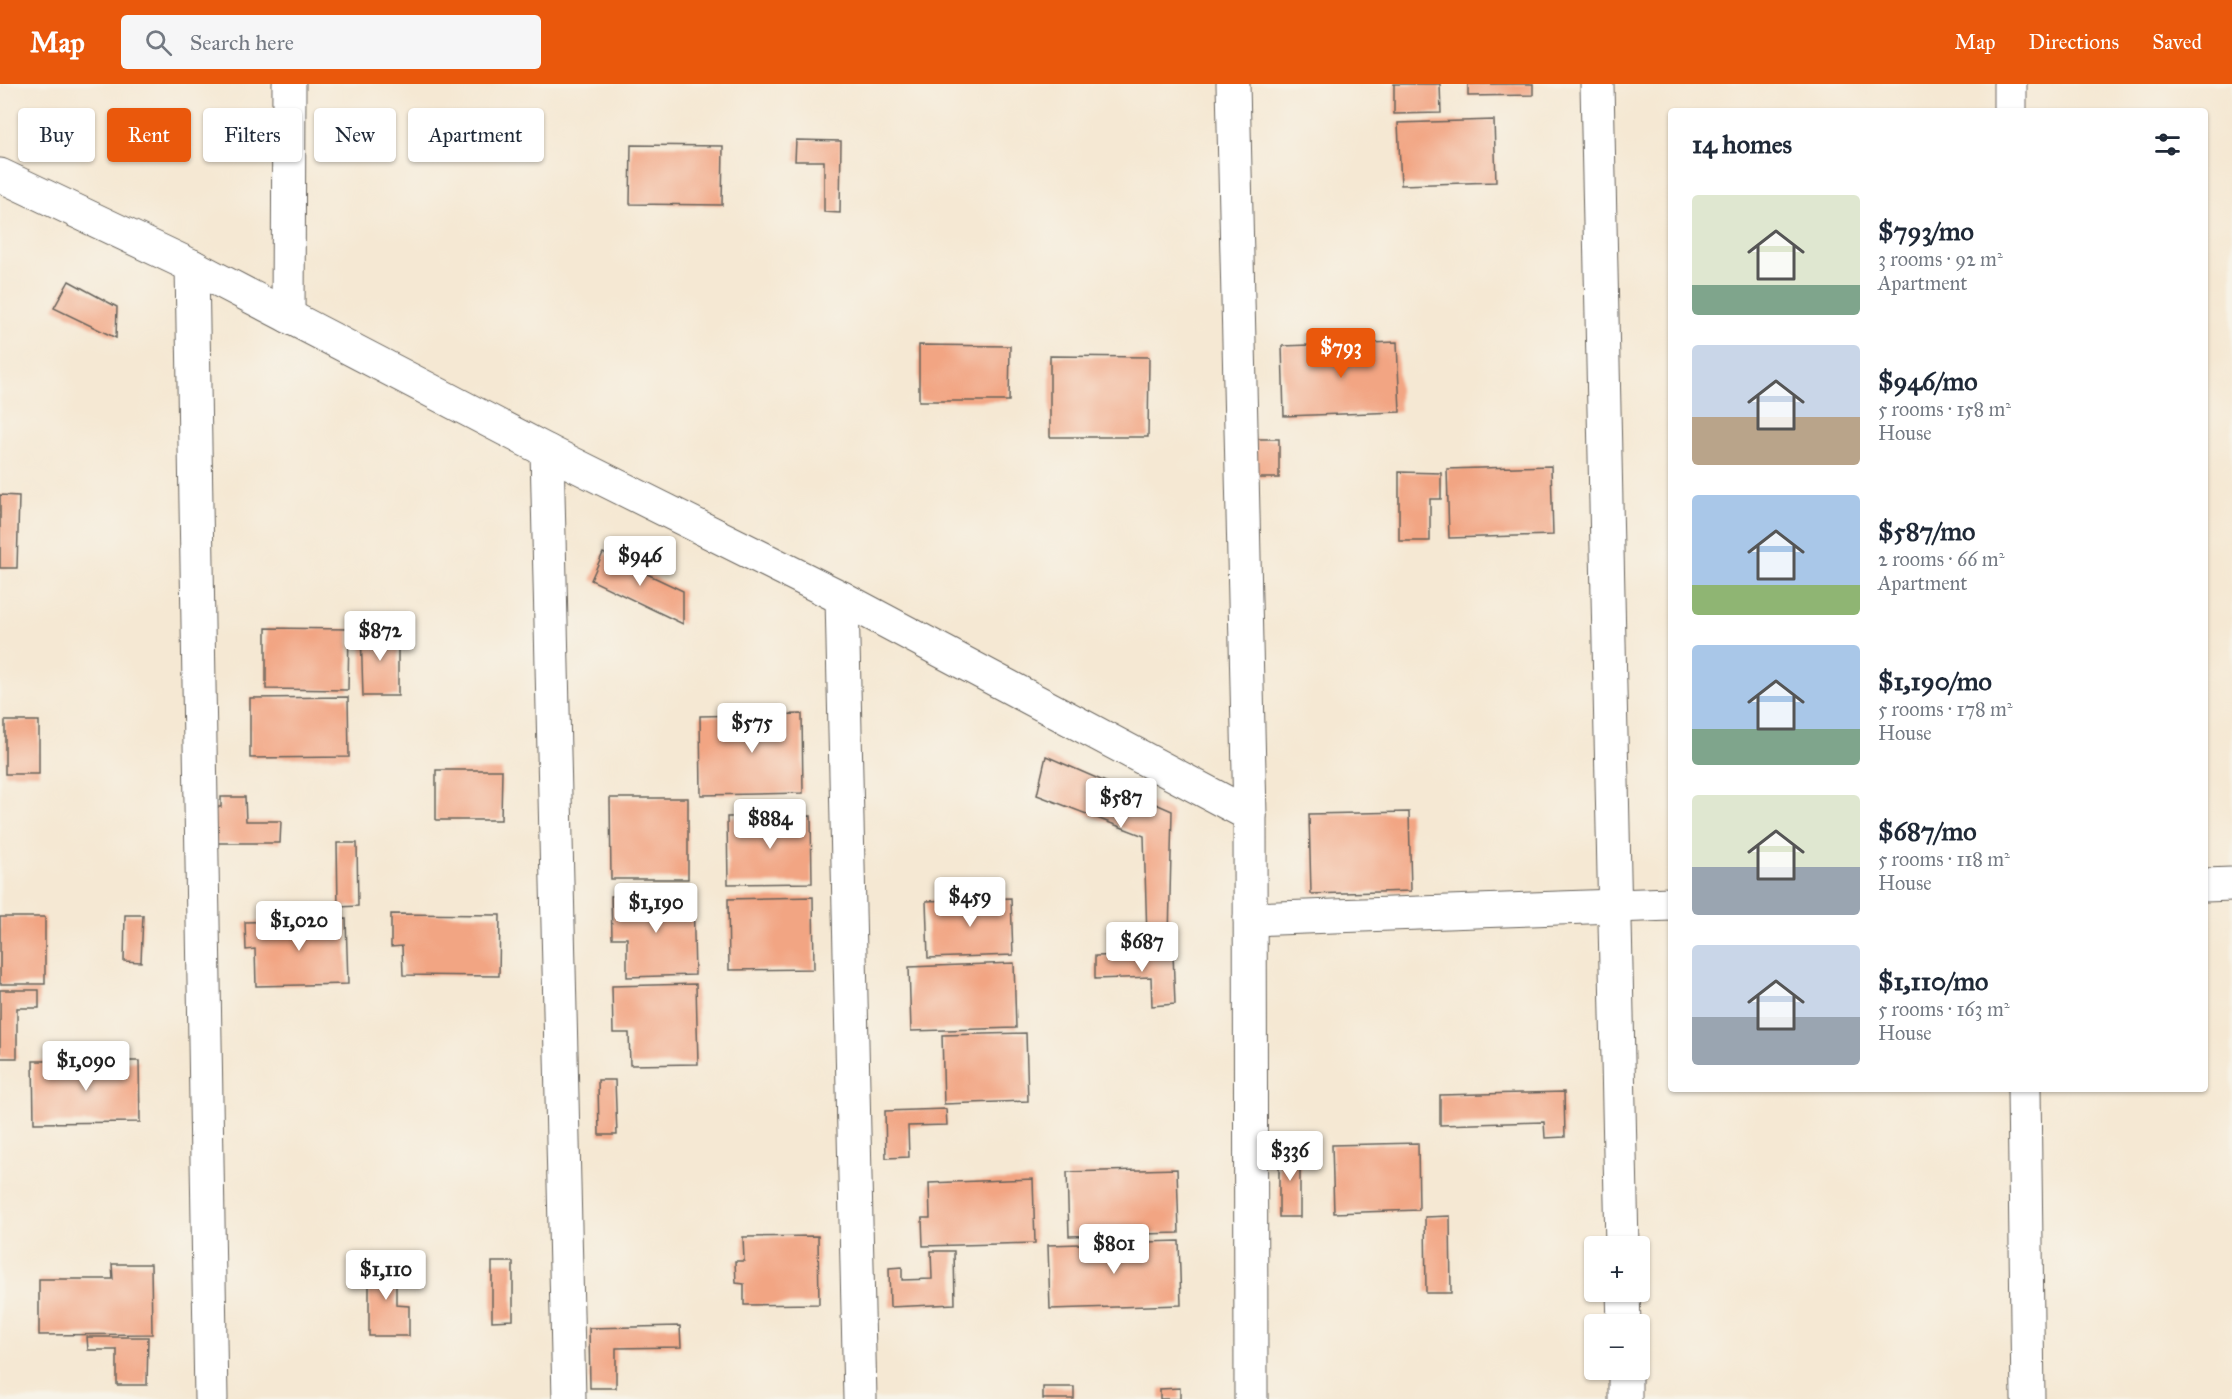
<!DOCTYPE html>
<meta charset="utf-8">
<style>
:root{--surface:#fff;--page:#f6f6f7;--text:#1f2937;--muted:#747a83;--accent:#ea580c}
body{margin:0;font-family:"IM FELL Great Primer",serif;background:var(--page);color:var(--text);height:100vh;display:flex;flex-direction:column;font-size:22px;white-space:nowrap}
*{box-sizing:border-box;margin:0}
p{font-size:20px;color:var(--muted)}
.icon{flex:none;width:33px;height:33px;fill:none;stroke:currentColor;stroke-width:2;stroke-linecap:round;stroke-linejoin:round}
.map{position:relative;flex:1;overflow:hidden}
.details{position:absolute;left:1668px;top:24px;width:540px;height:984px;display:flex;flex-direction:column;background:var(--surface);border-radius:6px;box-shadow:0 2px 4px #0004}
.details>*{flex:none}
.guide{position:absolute;left:18px;top:24px;width:570px;height:54px;display:flex;gap:12px}
.controls{position:absolute;left:1584px;top:1152px;display:grid;gap:12px}
.controls a{display:grid;place-items:center;width:66px;height:66px;border-radius:6px;background:var(--surface);box-shadow:0 2px 4px #0004;font-size:30px}
.price{position:absolute;translate:-50% -51px;padding:0 14px;border-radius:6px;background:#fff;color:#222;font-size:20px;line-height:39px;filter:drop-shadow(0 2px 3px #0008)}
.price::after{content:'';position:absolute;left:50%;top:36px;width:18px;height:14px;margin-left:-9px;background:inherit;clip-path:polygon(0 0,100% 0,50% 100%)}
.price.active{background:var(--accent);color:#fff}
ul{padding:0;list-style:none}
li{display:flex;align-items:center;gap:18px;height:150px;padding:0 24px}
li span{display:grid;place-items:center;flex:none;width:168px;height:120px;border-radius:6px;color:#555}
li>.icon{margin-inline-start:auto}
span .icon{width:72px;height:72px;fill:#fffc;stroke-width:1}
li b{font-size:26px}
h2{display:flex;justify-content:space-between;align-items:center;height:72px;padding:0 24px;font-size:26px}
.tag{padding:0 21px;border-radius:6px;background:var(--surface);box-shadow:0 2px 4px #0004;font-size:21px;line-height:54px}
.tag.active{background:var(--accent);color:#fff}
header{display:flex;align-items:center;gap:36px;box-sizing:border-box;height:84px;padding:0 30px;background:var(--accent);color:#fff}
header strong{font-size:28px}
nav{display:flex;gap:33px;margin-inline-start:auto;font-size:21px}
.search{width:420px;height:54px;background:var(--page);display:flex;align-items:center;gap:15px;box-sizing:border-box;padding:0 21px;border-radius:6px;color:var(--muted);font-size:22px}
.map>svg:first-child{display:block}
</style>
<header>
<strong>Map</strong>
<div class="search"><svg class="icon" aria-label="search" viewBox="0 0 24 24"><circle cx="10" cy="10" r="6"/><path d="M15 15l6 6"/></svg>Search here</div>
<nav><a>Map</a><a>Directions</a><a>Saved</a></nav>
</header>
<div class="map">
<svg width="2232" height="1315" viewBox="0 0 2232 1315">
<rect width="100%" height="100%" fill="#f7f3e8"/>
<filter id="ink" filterUnits="userSpaceOnUse"><feTurbulence type="fractalNoise" baseFrequency=".0167" numOctaves="2"/><feDisplacementMap in="SourceGraphic" scale="12" xChannelSelector="R" yChannelSelector="G"/><feConvolveMatrix kernelMatrix="1 2 1 2 8 2 1 2 1" color-interpolation-filters="sRGB"/></filter>
<filter id="wash" filterUnits="userSpaceOnUse"><feTurbulence type="fractalNoise" baseFrequency=".008" numOctaves="4" result="noise"/><feDisplacementMap in="SourceGraphic" scale="24" xChannelSelector="R" yChannelSelector="G"/><feGaussianBlur stdDeviation="1.35" result="paint"/><feColorMatrix in="noise" values="0 0 0 0 0 0 0 0 0 0 0 0 0 0 0 0 0 1.4 0 .05"/><feComposite in="paint" operator="in"/></filter>
<g filter="url(#wash)">
<rect width="100%" height="100%" fill="#f5e8d3"/>
<g id="blocks">
<g fill="#f2a583">
<path d="M 1394,0 L 1440,0 L 1441,29 L 1394,30 Z"/>
<path d="M 1468,0 L 1533,0 L 1533,11 L 1468,12 Z"/>
<path d="M 1494,36 L 1496,98 L 1401,101 L 1398,39 Z"/>
<path d="M 796,56 L 841,57 L 840,129 L 824,128 L 824,77 L 795,77 Z"/>
<path d="M 631,61 L 723,62 L 722,121 L 630,120 Z"/>
<path d="M 69,197 L 117,223 L 116,254 L 54,224 Z"/>
<path d="M 1397,258 L 1400,328 L 1284,332 L 1282,262 Z"/>
<path d="M 919,261 L 1010,262 L 1009,317 L 919,317 Z"/>
<path d="M 1050,272 L 1149,273 L 1148,353 L 1050,353 Z"/>
<rect x="1252" y="355" width="27" height="39"/>
<path d="M 1551,382 L 1553,451 L 1449,454 L 1447,385 Z"/>
<path d="M 1399,388 L 1441,389 L 1441,415 L 1430,415 L 1430,457 L 1399,457 Z"/>
<path d="M 0,411 L 19,412 L 17,484 L 0,484 Z"/>
<path d="M 603,469 L 683,507 L 683,540 L 591,496 Z"/>
<path d="M 266,544 L 349,545 L 348,606 L 266,605 Z"/>
<path d="M 361,545 L 398,545 L 398,612 L 363,612 Z"/>
<path d="M 348,613 L 349,673 L 250,674 L 250,614 Z"/>
<path d="M 802,630 L 803,709 L 701,711 L 700,632 Z"/>
<rect x="5" y="637" width="34" height="53"/>
<path d="M 1046,672 L 1172,727 L 1169,853 L 1147,853 L 1144,752 L 1037,711 Z"/>
<path d="M 436,686 L 502,686 L 501,736 L 436,736 Z"/>
<path d="M 221,713 L 245,713 L 246,737 L 281,737 L 280,759 L 213,759 L 213,723 L 221,723 Z"/>
<path d="M 610,714 L 688,714 L 688,795 L 611,795 Z"/>
<path d="M 1409,728 L 1411,807 L 1311,810 L 1309,730 Z"/>
<path d="M 811,732 L 812,799 L 728,800 L 727,733 Z"/>
<path d="M 337,759 L 357,759 L 358,822 L 338,823 Z"/>
<path d="M 693,810 L 695,891 L 627,893 L 627,854 L 612,854 L 611,812 Z"/>
<path d="M 813,813 L 814,885 L 729,886 L 728,815 Z"/>
<path d="M 1011,814 L 1013,871 L 928,874 L 926,817 Z"/>
<path d="M 391,830 L 500,831 L 499,892 L 403,891 L 402,862 L 391,863 Z"/>
<path d="M 125,831 L 143,831 L 141,878 L 124,877 Z"/>
<rect x="0" y="833" width="45" height="67"/>
<path d="M 346,835 L 348,900 L 256,902 L 255,865 L 246,866 L 245,838 Z"/>
<path d="M 1173,870 L 1175,920 L 1152,922 L 1151,893 L 1095,895 L 1095,872 Z"/>
<path d="M 1014,879 L 1016,944 L 911,947 L 909,883 Z"/>
<path d="M 696,900 L 698,980 L 630,981 L 629,949 L 613,949 L 612,902 Z"/>
<path d="M 0,906 L 39,906 L 39,924 L 17,924 L 17,974 L 0,974 Z"/>
<path d="M 1026,949 L 1028,1017 L 944,1020 L 942,951 Z"/>
<path d="M 33,977 L 139,977 L 140,1038 L 34,1039 Z"/>
<path d="M 598,996 L 615,996 L 617,1051 L 599,1051 Z"/>
<path d="M 1564,1008 L 1565,1053 L 1545,1054 L 1544,1038 L 1440,1041 L 1440,1011 Z"/>
<path d="M 946,1025 L 947,1041 L 908,1042 L 909,1073 L 886,1074 L 885,1027 Z"/>
<path d="M 1418,1059 L 1419,1126 L 1334,1129 L 1332,1061 Z"/>
<path d="M 1300,1062 L 1300,1133 L 1279,1133 L 1279,1063 Z"/>
<path d="M 1177,1085 L 1179,1149 L 1069,1152 L 1067,1088 Z"/>
<path d="M 1033,1095 L 1035,1159 L 923,1162 L 922,1134 L 930,1134 L 929,1099 Z"/>
<path d="M 1450,1132 L 1451,1209 L 1426,1209 L 1425,1133 Z"/>
<path d="M 818,1152 L 819,1220 L 744,1221 L 744,1200 L 736,1199 L 735,1177 L 744,1177 L 743,1153 Z"/>
<path d="M 1179,1157 L 1181,1221 L 1050,1225 L 1048,1161 Z"/>
<path d="M 931,1167 L 954,1167 L 955,1220 L 890,1223 L 889,1184 L 902,1183 L 902,1196 L 932,1195 Z"/>
<path d="M 369,1173 L 396,1174 L 396,1221 L 409,1222 L 409,1252 L 369,1252 Z"/>
<path d="M 492,1178 L 513,1178 L 513,1236 L 492,1237 Z"/>
<path d="M 112,1180 L 151,1180 L 152,1250 L 39,1251 L 39,1195 L 113,1195 Z"/>
<path d="M 680,1242 L 681,1263 L 616,1264 L 616,1304 L 590,1304 L 589,1244 Z"/>
<path d="M 87,1253 L 148,1253 L 147,1301 L 117,1301 L 117,1266 L 88,1266 Z"/>
<rect x="1043" y="1303" width="31" height="12"/>
<path d="M 1180,1304 L 1180,1315 L 1160,1315 L 1160,1305 Z"/>
</g>
</g>
</g>
<g filter="url(#ink)">
<use href="#blocks" fill-opacity="0" stroke="#68635c" stroke-width="1.5"/>
<g fill="none" stroke-linecap="round" stroke-linejoin="round">
<defs>
<g id="minor">
<path d="M 1233,0 L 1250,731 L 1251,1315"/>
<path d="M 1597,0 L 1622,1162"/>
<path d="M 2010,0 L 2010,27"/>
<path d="M 0,91 L 192,182 L 547,367 L 842,514 L 1250,731"/>
<path d="M 192,182 L 211,1315"/>
<path d="M 288,232 L 289,0"/>
<path d="M 547,367 L 569,1315"/>
<path d="M 842,514 L 860,1315"/>
<path d="M 2205,801 L 2232,800"/>
<path d="M 1250,835 L 1671,820"/>
<path d="M 2024,1005 L 2028,1315"/>
<path d="M 1623,1208 L 1624,1240"/>
<path d="M 1625,1286 L 1625,1315"/>
</g>
</defs>
<use href="#minor" stroke="#68635c" stroke-width="35"/>
<use href="#minor" stroke="#fff" stroke-width="33"/>
</g>
</g>
</svg>
<div class="controls">
<a>+</a>
<a>−</a>
</div>
<b class="price active" style="left:1341px;top:295px">$793</b>
<b class="price" style="left:640px;top:503px">$946</b>
<b class="price" style="left:380px;top:578px">$872</b>
<b class="price" style="left:752px;top:670px">$575</b>
<b class="price" style="left:1121px;top:745px">$587</b>
<b class="price" style="left:770px;top:766px">$884</b>
<b class="price" style="left:970px;top:844px">$459</b>
<b class="price" style="left:656px;top:850px">$1,190</b>
<b class="price" style="left:299px;top:868px">$1,020</b>
<b class="price" style="left:1142px;top:889px">$687</b>
<b class="price" style="left:86px;top:1008px">$1,090</b>
<b class="price" style="left:1290px;top:1098px">$336</b>
<b class="price" style="left:1114px;top:1191px">$801</b>
<b class="price" style="left:386px;top:1217px">$1,110</b>
<div class="guide">
<a class="tag">Buy</a>
<a class="tag active">Rent</a>
<a class="tag">Filters</a>
<a class="tag">New</a>
<a class="tag">Apartment</a>
</div>
<section class="details">
<h2>14 homes<svg class="icon" aria-label="filters" viewBox="0 0 24 24"><path d="M4 7h16M4 17h16"/><circle cx="9" cy="7" r="2"/><circle cx="15" cy="17" r="2"/></svg></h2>
<ul>
<li><span style="background:linear-gradient(#dfe7d0 75%,#7fa58c 0)"><svg class="icon" aria-label="home" viewBox="0 0 24 24"><path d="M3 11l9-7 9 7M6 9v11h12V9"/></svg></span><div><b>$793/mo</b><p>3 rooms · 92 m²</p><p>Apartment</p></div></li>
<li><span style="background:linear-gradient(#c9d6e8 60%,#b9a48a 0)"><svg class="icon" aria-label="home" viewBox="0 0 24 24"><path d="M3 11l9-7 9 7M6 9v11h12V9"/></svg></span><div><b>$946/mo</b><p>5 rooms · 158 m²</p><p>House</p></div></li>
<li><span style="background:linear-gradient(#a9c7e8 75%,#8fb573 0)"><svg class="icon" aria-label="home" viewBox="0 0 24 24"><path d="M3 11l9-7 9 7M6 9v11h12V9"/></svg></span><div><b>$587/mo</b><p>2 rooms · 66 m²</p><p>Apartment</p></div></li>
<li><span style="background:linear-gradient(#a9c7e8 70%,#7fa58c 0)"><svg class="icon" aria-label="home" viewBox="0 0 24 24"><path d="M3 11l9-7 9 7M6 9v11h12V9"/></svg></span><div><b>$1,190/mo</b><p>5 rooms · 178 m²</p><p>House</p></div></li>
<li><span style="background:linear-gradient(#dfe7d0 60%,#9aa5b1 0)"><svg class="icon" aria-label="home" viewBox="0 0 24 24"><path d="M3 11l9-7 9 7M6 9v11h12V9"/></svg></span><div><b>$687/mo</b><p>5 rooms · 118 m²</p><p>House</p></div></li>
<li><span style="background:linear-gradient(#c9d6e8 60%,#9aa5b1 0)"><svg class="icon" aria-label="home" viewBox="0 0 24 24"><path d="M3 11l9-7 9 7M6 9v11h12V9"/></svg></span><div><b>$1,110/mo</b><p>5 rooms · 163 m²</p><p>House</p></div></li>
</ul>
</section>
</div>
